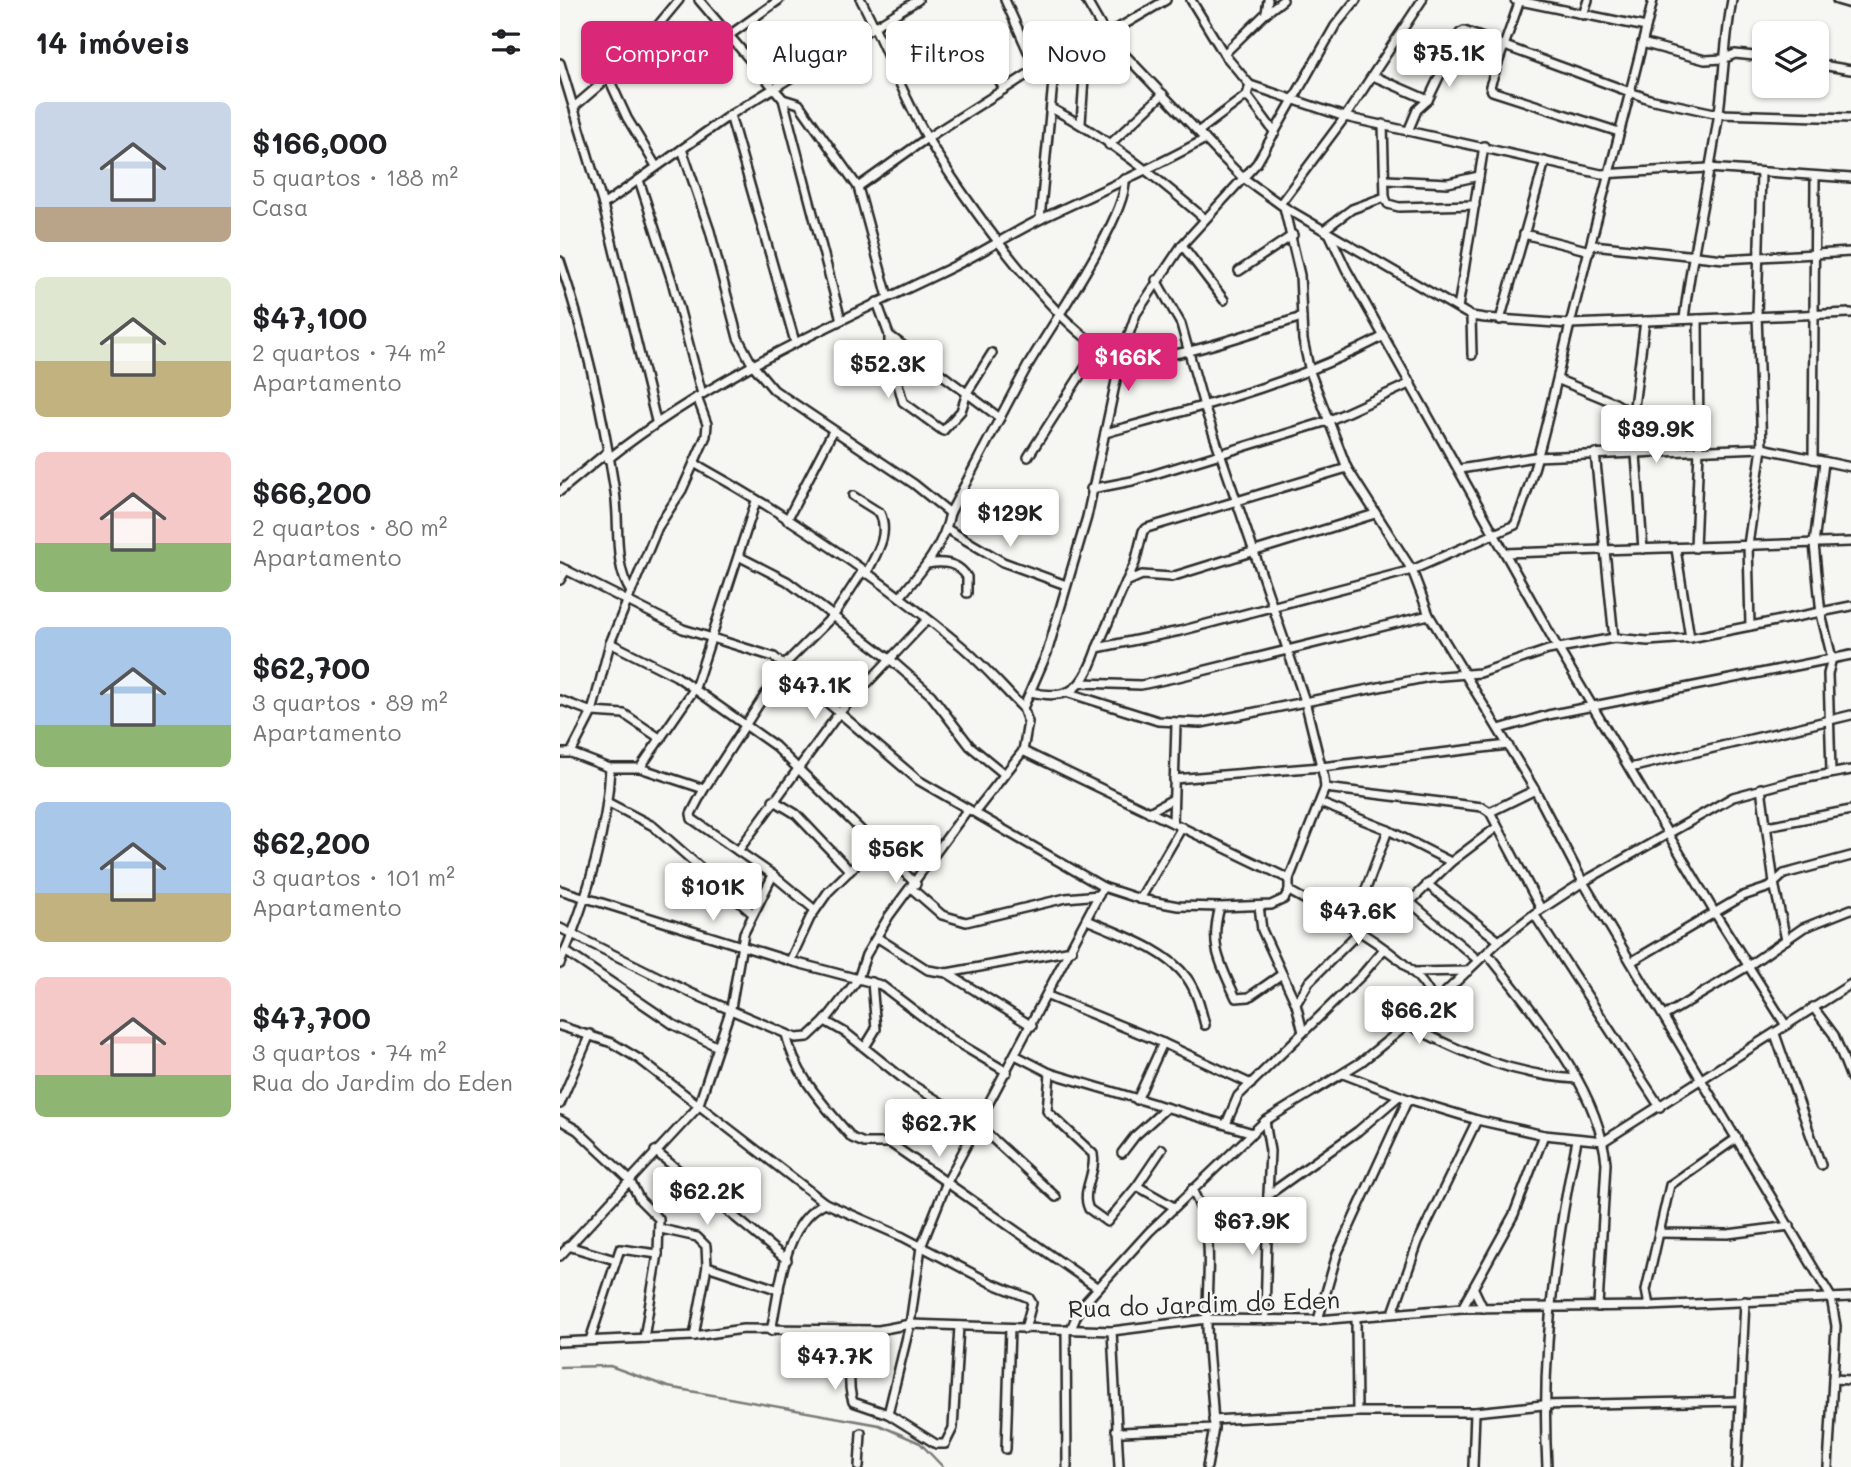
<!DOCTYPE html>
<html lang="pt">
<meta charset="utf-8">
<style>
:root{--surface:#fff;--page:#f2f2f2;--text:#202124;--muted:#757577;--accent:#db2777}
body{margin:0;font-family:Mali,sans-serif;background:var(--page);color:var(--text);height:100vh;display:flex;flex-direction:column;font-size:26px;white-space:nowrap}
*{box-sizing:border-box;margin:0}
p{font-size:23px;color:var(--muted)}
.icon{flex:none;width:38px;height:38px;fill:none;stroke:currentColor;stroke-width:2;stroke-linecap:round;stroke-linejoin:round}
.map{position:relative;flex:1;overflow:hidden}
.side{display:flex;flex-direction:column;background:var(--surface);width:560px}
.side>*{flex:none}
.guide{position:absolute;left:21px;top:21px;width:665px;height:63px;display:flex;gap:14px}
.tools{position:absolute;left:1192px;top:21px;display:grid;gap:14px}
.tools a{display:grid;place-items:center;width:77px;height:77px;border-radius:10px;background:var(--surface);box-shadow:0 2px 5px #0004;font-size:35px}
.price{position:absolute;translate:-50% -60px;padding:0 16px;border-radius:7px;background:#fff;color:#222;font-size:23px;line-height:46px;filter:drop-shadow(0 2px 4px #0008)}
.price::after{content:'';position:absolute;left:50%;top:42px;width:21px;height:16px;margin-left:-10px;background:inherit;clip-path:polygon(0 0,100% 0,50% 100%)}
.price.on{background:var(--accent);color:#fff}
ul{padding:0;list-style:none}
li{display:flex;align-items:center;gap:21px;height:175px;padding:0 35px}
li span{display:grid;place-items:center;flex:none;width:196px;height:140px;border-radius:10px;color:#555}
li>.icon{margin-inline-start:auto}
span .icon{width:84px;height:84px;fill:#fffc;stroke-width:1}
li b{font-size:30px}
h2{display:flex;justify-content:space-between;align-items:center;height:84px;padding:0 35px;font-size:30px}
.tag{padding:0 24px;border-radius:10px;background:var(--surface);box-shadow:0 2px 5px #0004;font-size:24px;line-height:63px}
.tag.on{background:var(--accent);color:#fff}
main{display:flex;flex:1;min-height:0}
.map>svg:first-child{display:block}
</style>
<main>
<section class="side">
<h2>14 imóveis<svg class="icon" aria-label="filters" viewBox="0 0 24 24"><path d="M4 7h16M4 17h16"/><circle cx="9" cy="7" r="2"/><circle cx="15" cy="17" r="2"/></svg></h2>
<ul>
<li><span style="background:linear-gradient(#c9d6e8 75%,#b9a48a 0)"><svg class="icon" aria-label="home" viewBox="0 0 24 24"><path d="M3 11l9-7 9 7M6 9v11h12V9"/></svg></span><div><b>$166,000</b><p>5 quartos · 188 m²</p><p>Casa</p></div></li>
<li><span style="background:linear-gradient(#dfe7d0 60%,#c2b280 0)"><svg class="icon" aria-label="home" viewBox="0 0 24 24"><path d="M3 11l9-7 9 7M6 9v11h12V9"/></svg></span><div><b>$47,100</b><p>2 quartos · 74 m²</p><p>Apartamento</p></div></li>
<li><span style="background:linear-gradient(#f6c9c9 65%,#8fb573 0)"><svg class="icon" aria-label="home" viewBox="0 0 24 24"><path d="M3 11l9-7 9 7M6 9v11h12V9"/></svg></span><div><b>$66,200</b><p>2 quartos · 80 m²</p><p>Apartamento</p></div></li>
<li><span style="background:linear-gradient(#a9c7e8 70%,#8fb573 0)"><svg class="icon" aria-label="home" viewBox="0 0 24 24"><path d="M3 11l9-7 9 7M6 9v11h12V9"/></svg></span><div><b>$62,700</b><p>3 quartos · 89 m²</p><p>Apartamento</p></div></li>
<li><span style="background:linear-gradient(#a9c7e8 65%,#c2b280 0)"><svg class="icon" aria-label="home" viewBox="0 0 24 24"><path d="M3 11l9-7 9 7M6 9v11h12V9"/></svg></span><div><b>$62,200</b><p>3 quartos · 101 m²</p><p>Apartamento</p></div></li>
<li><span style="background:linear-gradient(#f6c9c9 70%,#8fb573 0)"><svg class="icon" aria-label="home" viewBox="0 0 24 24"><path d="M3 11l9-7 9 7M6 9v11h12V9"/></svg></span><div><b>$47,700</b><p>3 quartos · 74 m²</p><p>Rua do Jardim do Eden</p></div></li>
</ul>
</section>
<div class="map">
<svg width="1291" height="1467" viewBox="0 0 1291 1467">
<rect width="100%" height="100%" fill="#f6f6f2"/>
<filter id="ink" filterUnits="userSpaceOnUse"><feTurbulence type="fractalNoise" baseFrequency=".0143" numOctaves="2"/><feDisplacementMap in="SourceGraphic" scale="14" xChannelSelector="R" yChannelSelector="G"/><feConvolveMatrix kernelMatrix="1 2 1 2 8 2 1 2 1" color-interpolation-filters="sRGB"/></filter>
<g filter="url(#ink)">
<g fill="none" stroke-linecap="round" stroke-linejoin="round">
<path stroke="#7a7a78" stroke-width="2.5" d="M 0,1367 L 50,1366 L 108,1387 L 319,1425 L 360,1443 L 383,1467"/>
<defs>
<g id="minor">
<path d="M 139,0 L 223,99 L 239,104 L 298,187 L 328,297"/>
<path d="M 301,0 C 325,45 342,95 368,139 C 396,188 507,348 562,357 C 609,365 694,331 742,317"/>
<path d="M 445,0 L 476,69"/>
<path d="M 526,0 L 546,35 L 664,159 L 682,177 L 724,207 L 740,275 L 743,340 L 750,372 L 787,468 L 852,570 L 869,615 L 975,790 L 1023,882 L 1271,1297 L 1276,1326 L 1268,1467"/>
<path d="M 631,0 L 664,54 L 690,85 L 687,95 L 715,133"/>
<path d="M 955,0 L 1086,27"/>
<path d="M 960,0 L 930,86 L 932,91 L 1059,132"/>
<path d="M 1277,0 L 1291,4"/>
<path d="M 706,13 L 723,0"/>
<path d="M 1023,15 L 1028,0"/>
<path d="M 171,34 L 219,0"/>
<path d="M 1082,43 L 1145,60 L 1163,59 L 1175,54 L 1204,57"/>
<path d="M 664,54 L 706,13 L 708,0"/>
<path d="M 386,55 C 430,46 423,53 444,89"/>
<path d="M 0,63 L 43,205 L 96,421"/>
<path d="M 1256,64 L 1291,70"/>
<path d="M 813,76 L 868,100"/>
<path d="M 49,79 L 67,118 L 96,166"/>
<path d="M 690,85 L 785,117 L 1041,174 L 1148,168 L 1291,178"/>
<path d="M 223,99 L 281,320"/>
<path d="M 14,107 L 70,59 L 119,0"/>
<path d="M 491,108 C 547,137 597,178 645,219"/>
<path d="M 170,115 L 235,342"/>
<path d="M 521,123 L 526,47"/>
<path d="M 849,129 L 857,110 L 868,100 L 900,33 L 904,31 L 1089,99 L 1159,114 L 1291,118"/>
<path d="M 639,131 L 687,95"/>
<path d="M 549,145 L 603,94"/>
<path d="M 122,149 L 150,231 L 178,338 L 192,364 L 214,390 L 354,484 L 390,513"/>
<path d="M 79,180 L 112,281 L 142,394"/>
<path d="M 826,180 L 888,183 L 919,176"/>
<path d="M 298,187 L 367,138 L 476,69 L 526,47 L 606,0"/>
<path d="M 825,197 L 828,204 L 839,207 L 915,205"/>
<path d="M 720,204 L 785,117 L 862,0"/>
<path d="M 43,205 L 170,115 L 358,0"/>
<path d="M 724,207 L 911,316 L 925,318 L 1010,324 L 1291,313"/>
<path d="M 480,219 L 495,61"/>
<path d="M 765,229 L 792,209 L 825,197 L 823,124"/>
<path d="M 964,234 L 1030,251"/>
<path d="M 770,235 L 786,269 L 998,648 L 1155,913 L 1225,1024"/>
<path d="M 622,245 L 664,300"/>
<path d="M 1033,245 L 1164,259 L 1291,252"/>
<path d="M 0,261 C 25,335 43,414 55,492 C 60,523 53,566 71,592"/>
<path d="M 679,271 L 733,235"/>
<path d="M 317,302 L 329,335 L 440,418"/>
<path d="M 898,308 L 924,146"/>
<path d="M 911,316 L 912,355"/>
<path d="M 1124,319 C 1132,249 1149,181 1159,112 C 1164,74 1165,38 1172,0"/>
<path d="M 940,320 L 985,161"/>
<path d="M 329,335 L 329,351 L 343,402 L 383,431 L 401,411 L 407,393 L 432,353"/>
<path d="M 999,380 L 1055,403 L 1073,414"/>
<path d="M 545,433 C 640,407 737,383 824,336"/>
<path d="M 1035,453 L 1054,638"/>
<path d="M 468,457 L 539,346"/>
<path d="M 48,459 C 149,379 265,328 380,273 C 415,257 448,235 483,218 C 538,192 592,169 645,139"/>
<path d="M 1253,459 L 1255,178"/>
<path d="M 1264,462 L 1254,544 L 1261,614 L 1272,658 L 1268,674 L 1271,772"/>
<path d="M 134,463 C 226,514 317,576 399,644 C 422,663 442,687 463,708"/>
<path d="M 787,468 L 587,528 L 583,531 L 575,563 L 566,582 L 582,575 L 611,577 L 815,514"/>
<path d="M 900,469 L 975,457 L 1202,448 L 1291,467"/>
<path d="M 531,489 L 572,481 L 768,421 L 851,383"/>
<path d="M 0,491 L 46,453"/>
<path d="M 293,496 L 320,513 C 330,536 316,554 306,574"/>
<path d="M 227,520 L 273,431"/>
<path d="M 387,529 L 443,562 L 506,585"/>
<path d="M 1135,548 L 1139,449 L 1138,319"/>
<path d="M 1083,549 L 1073,414 L 1085,321"/>
<path d="M 1116,549 L 1130,638"/>
<path d="M 945,553 L 1291,542"/>
<path d="M 180,557 L 227,581 L 331,660 L 371,695 L 410,746 L 443,773"/>
<path d="M 367,564 C 383,561 398,562 407,577 L 407,593"/>
<path d="M 0,567 L 123,629 L 214,657 L 358,780 L 543,887 L 580,899 L 618,906 L 660,907 L 711,905 L 724,899 L 729,891 L 729,879 L 765,788 L 764,778 L 745,701 L 644,406 L 621,324 L 596,280"/>
<path d="M 0,580 L 6,570"/>
<path d="M 340,597 C 361,572 384,546 390,513 C 416,464 441,415 467,367 C 488,330 568,216 565,179"/>
<path d="M 1190,626 L 1188,545 L 1202,448 L 1197,316 L 1201,173"/>
<path d="M 50,643 L 116,676 L 215,746 L 356,884"/>
<path d="M 537,648 L 566,582"/>
<path d="M 521,683 L 581,685 L 618,677 L 869,615"/>
<path d="M 471,692 C 513,702 524,685 537,648 L 620,631 L 852,570 L 955,525 C 981,459 994,389 1011,320 C 1038,214 1067,107 1093,0"/>
<path d="M 509,693 L 598,721 L 641,723 L 869,677 L 920,673 L 988,650 L 1054,638 L 1088,641 L 1130,638 L 1291,606"/>
<path d="M 0,700 L 32,712 L 64,714 L 101,739"/>
<path d="M 939,729 L 988,715 L 1291,655"/>
<path d="M 463,751 L 729,879"/>
<path d="M 0,753 L 11,753 L 50,768 L 80,768 L 144,789 L 225,664 L 274,615 L 302,572"/>
<path d="M 11,753 L 32,712 L 50,643 L 98,527 L 122,490 L 146,436 L 147,424 L 137,397"/>
<path d="M 80,768 L 135,688 L 196,501"/>
<path d="M 1070,768 L 1291,715"/>
<path d="M 614,779 L 761,767 L 948,745"/>
<path d="M 765,788 L 922,807 L 930,812 L 975,790"/>
<path d="M 1201,788 L 1214,883 L 1226,940"/>
<path d="M 144,789 L 131,814 L 132,819 L 213,875 L 255,910"/>
<path d="M 213,800 L 236,814 L 290,871"/>
<path d="M 47,802 L 93,826 L 192,913"/>
<path d="M 760,803 L 828,830 L 891,862"/>
<path d="M 415,812 L 463,751 L 468,722 L 463,708 L 487,653 L 527,517 L 561,357 L 576,314 L 622,245 L 697,163 L 775,26 L 796,0"/>
<path d="M 589,812 L 613,799"/>
<path d="M 930,812 L 981,909"/>
<path d="M 613,823 L 616,724"/>
<path d="M 1207,826 L 1291,810"/>
<path d="M 178,851 L 279,713 L 367,620"/>
<path d="M 867,884 L 939,941"/>
<path d="M 351,888 L 382,915 L 406,922 L 506,898 L 539,895"/>
<path d="M 0,890 L 230,961 L 321,985 L 393,1040 L 447,1072"/>
<path d="M 729,891 C 764,910 867,964 873,1004"/>
<path d="M 580,899 L 622,827"/>
<path d="M 850,902 L 891,862 L 937,827"/>
<path d="M 699,906 L 702,930 L 736,1004"/>
<path d="M 660,907 C 649,946 660,963 676,998 L 689,997 L 722,974"/>
<path d="M 974,914 L 1100,1107"/>
<path d="M 527,920 C 559,934 606,949 627,978 C 637,992 641,1009 645,1025"/>
<path d="M 788,924 L 806,889 L 828,830"/>
<path d="M 0,928 L 131,993 L 236,1038 L 248,1037 L 265,1021 L 286,1033 L 346,1081 L 419,1126 L 496,1197"/>
<path d="M 318,938 L 368,970 L 387,973 L 472,1026"/>
<path d="M 5,951 L 114,1025 L 158,1047"/>
<path d="M 927,953 C 972,1011 1039,1087 1046,1163 L 1038,1307"/>
<path d="M 230,961 L 250,918 L 268,892 L 315,846"/>
<path d="M 1071,962 L 1183,896 L 1210,887 L 1224,874 L 1291,856"/>
<path d="M 0,964 C 26,902 47,836 50,768"/>
<path d="M 852,972 L 908,971"/>
<path d="M 387,973 L 512,950"/>
<path d="M 488,996 L 603,1043 L 691,1084"/>
<path d="M 1253,1007 L 1274,1035 L 1291,1078"/>
<path d="M 1104,1016 L 1188,966 L 1243,928 L 1291,909"/>
<path d="M 265,1021 L 298,979 L 306,955 L 329,916 L 408,809"/>
<path d="M 847,1024 C 901,1053 954,1075 1016,1079"/>
<path d="M 0,1026 L 52,1043 L 79,1059 L 265,1203 L 343,1237 L 431,1283 L 469,1298 L 472,1303 L 465,1329"/>
<path d="M 743,1032 L 736,1004 L 749,982 L 820,911 L 835,902 L 850,902 L 918,960"/>
<path d="M 226,1034 C 235,1076 265,1106 292,1138 L 304,1143 L 330,1143 L 538,1288"/>
<path d="M 1215,1034 L 1261,1165"/>
<path d="M 305,1047 L 316,1029 L 312,982"/>
<path d="M 455,1055 L 490,1073 L 693,1133"/>
<path d="M 490,1073 L 487,1111 L 533,1154 C 537,1173 520,1191 529,1209 L 547,1222 L 577,1186 L 614,1207"/>
<path d="M 783,1074 L 848,1099 L 917,1120 L 984,1135 L 1044,1141 L 1291,984"/>
<path d="M 577,1100 L 603,1043"/>
<path d="M 0,1104 L 30,1034"/>
<path d="M 0,1120 L 17,1130 L 69,1179 L 80,1200 L 99,1219 L 98,1254 L 84,1338"/>
<path d="M 705,1121 L 710,1151 L 708,1195 L 798,1131 L 839,1096"/>
<path d="M 666,1124 L 678,1096 L 802,975 L 824,949"/>
<path d="M 1177,1138 L 1110,1185 L 1099,1233 L 1168,1234 L 1230,1226"/>
<path d="M 95,1151 L 227,1260"/>
<path d="M 562,1153 L 575,1136 L 605,1109"/>
<path d="M 577,1186 L 602,1149"/>
<path d="M 101,1229 L 137,1237 L 146,1246 L 147,1266 L 134,1336"/>
<path d="M 8,1246 L 55,1260"/>
<path d="M 0,1256 L 138,1107 L 171,1008 L 184,933 L 213,875"/>
<path d="M 147,1266 L 219,1290"/>
<path d="M 914,1289 L 923,1308"/>
<path d="M 1089,1306 L 1086,1290 L 1099,1233"/>
<path d="M 902,1308 L 954,1214 L 984,1135"/>
<path d="M 833,1313 L 858,1242 L 917,1120"/>
<path d="M 796,1319 L 797,1412"/>
<path d="M 705,1320 L 708,1195"/>
<path d="M 758,1320 L 777,1254 L 848,1099"/>
<path d="M 506,1329 L 507,1467"/>
<path d="M 511,1329 L 520,1308 L 589,1232 L 705,1121 L 801,1062 L 873,1004 L 939,941 L 974,914 L 1023,882 L 1173,797 L 1236,780 L 1291,770"/>
<path d="M 299,1330 C 294,1354 285,1378 293,1402 L 328,1414 L 376,1444 L 385,1444 L 393,1428 L 399,1326"/>
<path d="M 211,1331 C 220,1289 223,1223 265,1203"/>
<path d="M 552,1331 L 559,1467"/>
<path d="M 30,1340 L 60,1249 L 98,1254"/>
<path d="M 0,1342 L 134,1336 L 183,1329 L 319,1330 L 350,1324 L 552,1331 L 647,1319 L 758,1320 L 902,1308 L 1089,1306 L 1291,1297"/>
<path d="M 1273,1379 L 1291,1380"/>
<path d="M 328,1414 L 350,1324 L 361,1247 L 387,1182 L 543,887"/>
<path d="M 653,1420 L 797,1412 L 915,1412 L 983,1405 L 1179,1401"/>
<path d="M 556,1430 L 562,1432 L 654,1428 C 653,1392 647,1356 647,1321 C 646,1270 657,1237 632,1189"/>
<path d="M 446,1449 L 450,1328"/>
<path d="M 299,1467 L 301,1433"/>
<path d="M 647,1467 L 654,1428"/>
<path d="M 913,1467 L 915,1412"/>
<path d="M 987,1467 C 981,1361 995,1244 1017,1140"/>
<path d="M 1177,1467 L 1185,1301"/>
</g>
</defs>
<use href="#minor" stroke="#2b2b2b" stroke-width="12"/>
<use href="#minor" stroke="#f6f6f2" stroke-width="7"/>
</g>
</g>
<g text-anchor="middle" stroke-width="5" stroke-linejoin="round" paint-order="stroke">
<g font-size="24" fill="#2b2b2b" stroke="#f6f6f2">
<text transform="translate(644 1305) rotate(-2)" y="8">Rua do Jardim do Eden</text>
</g>
</g>
</svg>
<div class="tools">
<a><svg class="icon" aria-label="layers" viewBox="0 0 24 24"><path d="M12 4l9 5-9 5-9-5zM3 14l9 5 9-5"/></svg></a>
</div>
<b class="price" style="left:889px;top:89px">$75.1K</b>
<b class="price on" style="left:568px;top:393px">$166K</b>
<b class="price" style="left:328px;top:400px">$52.3K</b>
<b class="price" style="left:1096px;top:465px">$39.9K</b>
<b class="price" style="left:450px;top:549px">$129K</b>
<b class="price" style="left:255px;top:721px">$47.1K</b>
<b class="price" style="left:336px;top:885px">$56K</b>
<b class="price" style="left:153px;top:923px">$101K</b>
<b class="price" style="left:798px;top:947px">$47.6K</b>
<b class="price" style="left:859px;top:1046px">$66.2K</b>
<b class="price" style="left:379px;top:1159px">$62.7K</b>
<b class="price" style="left:147px;top:1227px">$62.2K</b>
<b class="price" style="left:692px;top:1257px">$67.9K</b>
<b class="price" style="left:275px;top:1392px">$47.7K</b>
<div class="guide">
<a class="tag on">Comprar</a>
<a class="tag">Alugar</a>
<a class="tag">Filtros</a>
<a class="tag">Novo</a>
</div>
</div>
</main>
